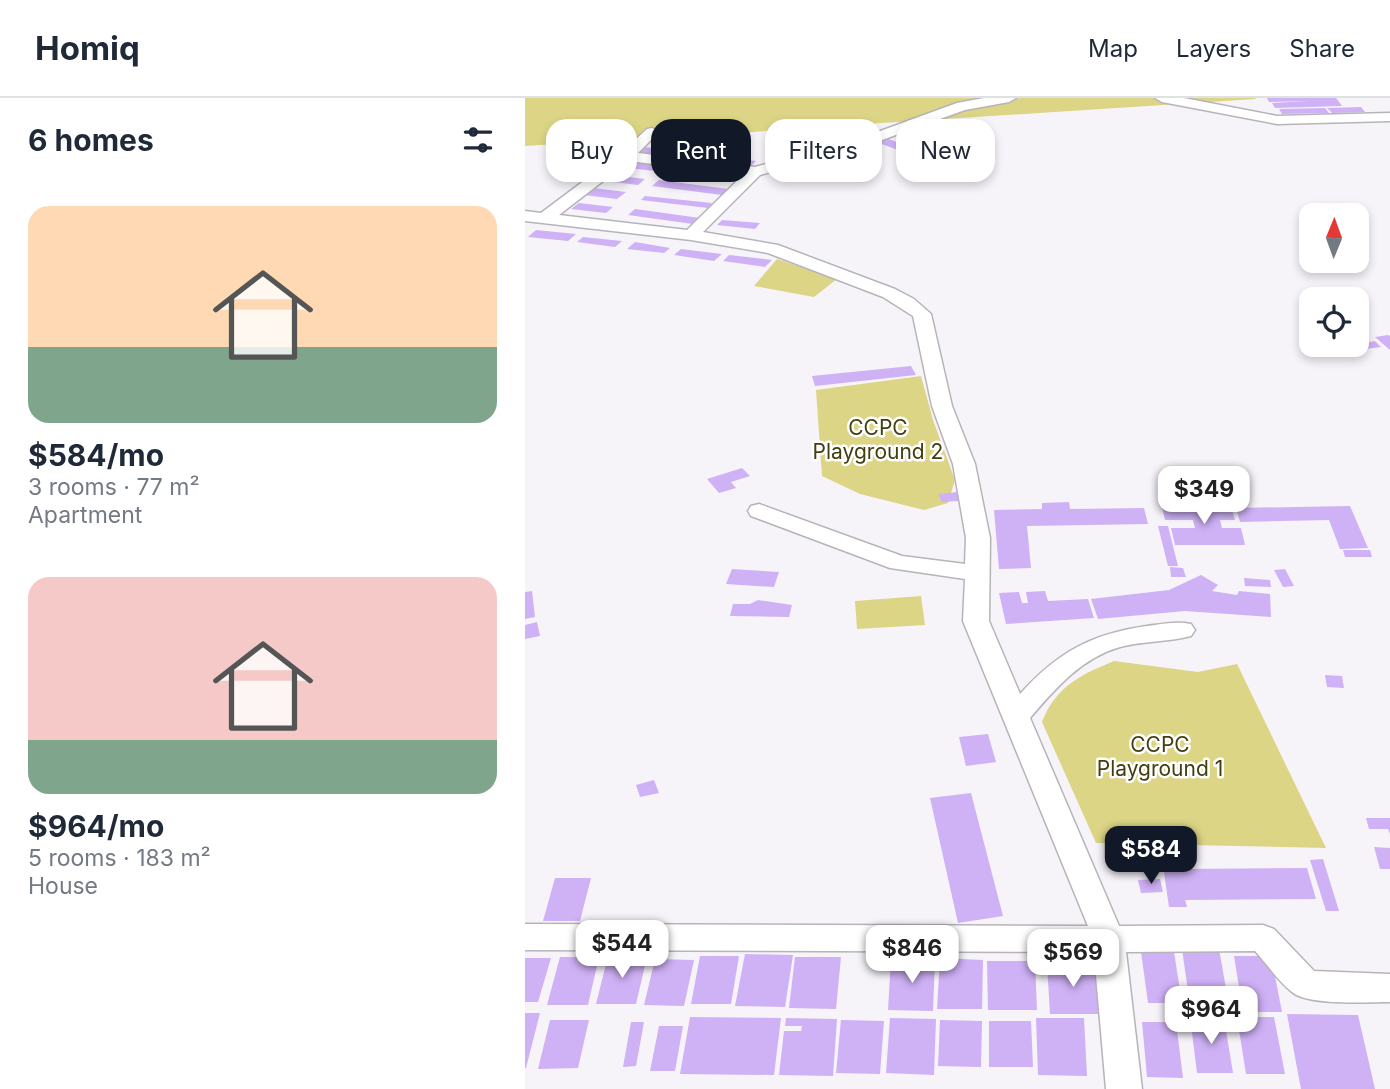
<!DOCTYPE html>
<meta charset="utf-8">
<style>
:root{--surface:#fff;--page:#f6f6f7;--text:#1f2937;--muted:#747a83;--line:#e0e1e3;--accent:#111827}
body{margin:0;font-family:Inter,sans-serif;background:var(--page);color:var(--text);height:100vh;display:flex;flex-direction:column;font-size:26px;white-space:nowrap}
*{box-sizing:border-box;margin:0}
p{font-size:23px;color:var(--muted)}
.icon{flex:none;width:38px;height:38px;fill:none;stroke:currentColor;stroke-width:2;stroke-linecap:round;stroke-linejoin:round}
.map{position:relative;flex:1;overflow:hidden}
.side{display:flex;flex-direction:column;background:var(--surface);width:525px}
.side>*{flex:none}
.banner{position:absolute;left:21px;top:21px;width:665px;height:63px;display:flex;gap:14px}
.needle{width:46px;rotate:1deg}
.controls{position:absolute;left:774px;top:105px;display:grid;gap:14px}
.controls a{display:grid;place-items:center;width:70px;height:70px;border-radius:14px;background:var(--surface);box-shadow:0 4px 10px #0003;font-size:35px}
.price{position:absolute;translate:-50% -60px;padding:0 16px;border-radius:14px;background:#fff;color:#222;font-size:23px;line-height:46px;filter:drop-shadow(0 2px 4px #0008)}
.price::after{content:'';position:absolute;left:50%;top:42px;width:21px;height:16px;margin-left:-10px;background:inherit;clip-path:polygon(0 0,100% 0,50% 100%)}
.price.selected{background:var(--accent);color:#fff}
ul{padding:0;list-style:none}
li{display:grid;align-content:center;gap:14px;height:371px;padding:0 28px}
li span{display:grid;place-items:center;height:217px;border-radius:21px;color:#555}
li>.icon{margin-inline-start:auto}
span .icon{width:126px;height:126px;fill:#fffc;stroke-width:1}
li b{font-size:30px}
h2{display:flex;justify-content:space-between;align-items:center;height:84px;padding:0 28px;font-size:30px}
.pill{padding:0 24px;border-radius:21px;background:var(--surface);box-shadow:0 4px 10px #0003;font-size:24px;line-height:63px}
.pill.selected{background:var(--accent);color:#fff}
header{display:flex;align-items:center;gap:42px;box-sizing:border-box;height:98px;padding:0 35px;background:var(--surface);border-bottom:2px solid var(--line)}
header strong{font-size:33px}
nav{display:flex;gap:38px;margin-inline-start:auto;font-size:24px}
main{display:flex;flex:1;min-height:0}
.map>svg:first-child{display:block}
</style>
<header>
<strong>Homiq</strong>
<nav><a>Map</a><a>Layers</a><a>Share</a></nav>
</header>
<main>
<section class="side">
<h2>6 homes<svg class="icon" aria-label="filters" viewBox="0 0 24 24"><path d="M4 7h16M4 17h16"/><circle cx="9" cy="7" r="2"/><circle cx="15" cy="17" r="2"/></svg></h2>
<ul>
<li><span style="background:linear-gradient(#ffd9b3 65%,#7fa58c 0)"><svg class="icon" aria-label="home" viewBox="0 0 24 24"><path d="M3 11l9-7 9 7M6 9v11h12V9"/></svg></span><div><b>$584/mo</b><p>3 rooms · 77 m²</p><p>Apartment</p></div></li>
<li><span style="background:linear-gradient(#f6c9c9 75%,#7fa58c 0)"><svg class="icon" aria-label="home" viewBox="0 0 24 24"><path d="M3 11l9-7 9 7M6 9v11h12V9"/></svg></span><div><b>$964/mo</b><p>5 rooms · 183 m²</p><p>House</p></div></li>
</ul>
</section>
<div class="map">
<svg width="865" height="991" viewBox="0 0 865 991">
<rect width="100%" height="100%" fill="#f6f4f9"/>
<g fill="#dcd586">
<path d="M 0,0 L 730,0 L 731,1 L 326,27 L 347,38 L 269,59 L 251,50 L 324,28 L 0,48 Z"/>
<path d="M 252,161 L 312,181 L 289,199 L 229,188 Z"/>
<path d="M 396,278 L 408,322 L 430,382 L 423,405 L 399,412 L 335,396 L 297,378 L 291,292 Z"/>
<path d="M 396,498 L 400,527 L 332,531 L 330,503 Z"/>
<path d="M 589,563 L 673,574 L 712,566 L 801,750 L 571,745 L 517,624 C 530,589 557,576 589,563 Z"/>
</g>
<g fill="#cfb1f6">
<path d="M 742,0 L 811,0 L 817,8 L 750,10 L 747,5 L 783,3 L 744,4 Z"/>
<path d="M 836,9 L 840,14 L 807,15 L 802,10 Z"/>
<path d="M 800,10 L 804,15 L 757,16 L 754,11 Z"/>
<path d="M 385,31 L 416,42 L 406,46 L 375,35 Z"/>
<path d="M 134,37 L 166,41 L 161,45 L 128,41 Z"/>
<path d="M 361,40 L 396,53 L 387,57 L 351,44 Z"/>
<path d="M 119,49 L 153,53 L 147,58 L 113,55 Z"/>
<path d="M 330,51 L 348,59 L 313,70 L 295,62 Z"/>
<path d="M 167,56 L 231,63 L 226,68 L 162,61 Z"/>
<path d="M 102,63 L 137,67 L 130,73 L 94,69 Z"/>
<path d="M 151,70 L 216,78 L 211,83 L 145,74 Z"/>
<path d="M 87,77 L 120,81 L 113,87 L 80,83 Z"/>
<path d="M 134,82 L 203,91 L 197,97 L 127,88 Z"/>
<path d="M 68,90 L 101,94 L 92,101 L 59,97 Z"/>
<path d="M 120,98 L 187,105 L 183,110 L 116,102 Z"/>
<path d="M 54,105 L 88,109 L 81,115 L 46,111 Z"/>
<path d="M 110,111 L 175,120 L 168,126 L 103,117 Z"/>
<path d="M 197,122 L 235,125 L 230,131 L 192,127 Z"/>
<path d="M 11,132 L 51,136 L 43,143 L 3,139 Z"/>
<path d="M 58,139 L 97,143 L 90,149 L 52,144 Z"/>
<path d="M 110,144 L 145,150 L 139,155 L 102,151 Z"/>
<path d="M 156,151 L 197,156 L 189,163 L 149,157 Z"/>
<path d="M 204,157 L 247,162 L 240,169 L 198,163 Z"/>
<path d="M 863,237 L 865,238 L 865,252 L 850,239 Z"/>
<path d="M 850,243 L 856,249 L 833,252 L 828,247 Z"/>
<path d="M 386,268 L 391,277 L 290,288 L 287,278 Z"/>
<path d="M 217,370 L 225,378 L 206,384 L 211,390 L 194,395 L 182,381 Z"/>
<path d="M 432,394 L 434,403 L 416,404 L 414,396 Z"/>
<path d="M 544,404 L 545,411 L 619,410 L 623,426 L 502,428 L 506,470 L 474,471 L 469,412 L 517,411 L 517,405 Z"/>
<path d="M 825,408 L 843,450 L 815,451 L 804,422 L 715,424 L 711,410 Z"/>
<path d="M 637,409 L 706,409 L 710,422 L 695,422 L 697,430 L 716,430 L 720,447 L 650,447 L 646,430 L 670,430 L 668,422 L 640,422 Z"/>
<path d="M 633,428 L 643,428 L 653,468 L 643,468 Z"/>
<path d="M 818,452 L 845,452 L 847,459 L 820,459 Z"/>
<path d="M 645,469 L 658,470 L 661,479 L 646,479 Z"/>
<path d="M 207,471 L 254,474 L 249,489 L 201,486 Z"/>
<path d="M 760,471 L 769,488 L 758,489 L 749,472 Z"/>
<path d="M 676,477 L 693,487 L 687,493 L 712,497 L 714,493 L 745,496 L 746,519 L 660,513 L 573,521 L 566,501 L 644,492 Z"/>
<path d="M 719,480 L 745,482 L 746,489 L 720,488 Z"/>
<path d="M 7,493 L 10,519 L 0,521 L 0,494 Z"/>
<path d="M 520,493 L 523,503 L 563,501 L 569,520 L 481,526 L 474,495 L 494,494 L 497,505 L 503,505 L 501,494 Z"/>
<path d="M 233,502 L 267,507 L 264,519 L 205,518 L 208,506 L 225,506 Z"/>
<path d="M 12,524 L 15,538 L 0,541 L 0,527 Z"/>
<path d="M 800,577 L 817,578 L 819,590 L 802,589 Z"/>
<path d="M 463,636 L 471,664 L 441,668 L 434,639 Z"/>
<path d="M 129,682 L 134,695 L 115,699 L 111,687 Z"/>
<path d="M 446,695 L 478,818 L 433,825 L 405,700 Z"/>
<path d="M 841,720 L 865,720 L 865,736 L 863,731 L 844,731 Z"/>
<path d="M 849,749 L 865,750 L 865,771 L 855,771 Z"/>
<path d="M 798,761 L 814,813 L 801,813 L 785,762 Z"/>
<path d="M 638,768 L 654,768 L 655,771 L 782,770 L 791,801 L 660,802 L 662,809 L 644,809 Z"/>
<path d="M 30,780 L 66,780 L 55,823 L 18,823 Z"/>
<path d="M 635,781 L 638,794 L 616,795 L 613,782 Z"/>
<path d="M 657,851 L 694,851 L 704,907 L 665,907 Z"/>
<path d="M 616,854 L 649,854 L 657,905 L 623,905 Z"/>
<path d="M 220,856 L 268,857 L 260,909 L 210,908 Z"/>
<path d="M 83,858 L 122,859 L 111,906 L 71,906 Z"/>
<path d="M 175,858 L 214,858 L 206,906 L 166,906 Z"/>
<path d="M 709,858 L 746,858 L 757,914 L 718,914 Z"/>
<path d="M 35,859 L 74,859 L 63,907 L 22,907 Z"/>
<path d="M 270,859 L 316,859 L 311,911 L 264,910 Z"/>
<path d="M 0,860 L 26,860 L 13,904 L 0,904 Z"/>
<path d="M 366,860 L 410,861 L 408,913 L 363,912 Z"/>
<path d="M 415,860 L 458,862 L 457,911 L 412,911 Z"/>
<path d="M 130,861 L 169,862 L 159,908 L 119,907 Z"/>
<path d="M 462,863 L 510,863 L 512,912 L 463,912 Z"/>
<path d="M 522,866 L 570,866 L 575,916 L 525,916 Z"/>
<path d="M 0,915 L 15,915 L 1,970 L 0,970 Z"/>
<path d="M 762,916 L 833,917 L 850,991 L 776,991 Z"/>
<path d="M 165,919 L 256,920 L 249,977 L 155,976 Z"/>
<path d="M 665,919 L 699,920 L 708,975 L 672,975 Z"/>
<path d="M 712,919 L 749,919 L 760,976 L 721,976 Z"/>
<path d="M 261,920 L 312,921 L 308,978 L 254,977 L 259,933 L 276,933 L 277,928 L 260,928 Z"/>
<path d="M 365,920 L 411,921 L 409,977 L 361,975 Z"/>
<path d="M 511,920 L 559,920 L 562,978 L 513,977 Z"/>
<path d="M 25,922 L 64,922 L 53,970 L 13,971 Z"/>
<path d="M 316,922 L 359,923 L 355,976 L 311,975 Z"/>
<path d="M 415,922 L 457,923 L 456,969 L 413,968 Z"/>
<path d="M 464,923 L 506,923 L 508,969 L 464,969 Z"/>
<path d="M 106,924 L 119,924 L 111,968 L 98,969 Z"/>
<path d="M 617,924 L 651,924 L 658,980 L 622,979 Z"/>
<path d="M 134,928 L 158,928 L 150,973 L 125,973 Z"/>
</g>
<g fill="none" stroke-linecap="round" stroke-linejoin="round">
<defs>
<g id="minor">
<path d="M 459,0 L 491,0 L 484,4 L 440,12 L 357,42 L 235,77 L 178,134 L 253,147 L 370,191 L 389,201 L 406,216 L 427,308 L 450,366 L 465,440 L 464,523 L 495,596 C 533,554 566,536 622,528 C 637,526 652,523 666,526 L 670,532 L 666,538 C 643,544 618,543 595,549 C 556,560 530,591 505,620 L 594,828 L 738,827 L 749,831 L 789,873 L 865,876 L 865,904 C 843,904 784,908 767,894 C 753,883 742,866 730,853 L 601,854 L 617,991 L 581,991 L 569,854 L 0,852 L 0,826 L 563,828 L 438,523 L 440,481 L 365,470 L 226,418 L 223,413 L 226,408 L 234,406 L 377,458 L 440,466 L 441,440 L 428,366 L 407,308 L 388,218 L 358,199 L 243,155 L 166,142 L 0,123 L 0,113 L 16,115 L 96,55 L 122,31 L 127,30 L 134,34 L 113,55 L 230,69 L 347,36 L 432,5 ZM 104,63 L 218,77 L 162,132 L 34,117 Z"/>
<path d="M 630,0 L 659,0 L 752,18 L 865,15 L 865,23 L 752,26 L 637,4 Z"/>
</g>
</defs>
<use href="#minor" stroke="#b6b4b9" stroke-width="3"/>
<use href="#minor" fill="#fff" fill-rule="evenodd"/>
</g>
<g text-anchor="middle" stroke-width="5" stroke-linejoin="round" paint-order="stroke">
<g font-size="21" fill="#413e12" stroke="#fff">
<text x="353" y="337">CCPC<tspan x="353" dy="24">Playground 2</tspan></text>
<text x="635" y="654">CCPC<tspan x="635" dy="24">Playground 1</tspan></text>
</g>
</g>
</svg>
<div class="controls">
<a><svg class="needle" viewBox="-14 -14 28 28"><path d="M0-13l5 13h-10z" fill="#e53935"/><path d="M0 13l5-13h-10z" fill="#747a83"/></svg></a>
<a><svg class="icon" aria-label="locate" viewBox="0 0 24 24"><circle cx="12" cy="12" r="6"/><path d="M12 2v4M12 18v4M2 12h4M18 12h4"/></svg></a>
</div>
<b class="price" style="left:679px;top:428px">$349</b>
<b class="price selected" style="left:626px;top:788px">$584</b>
<b class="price" style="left:97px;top:882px">$544</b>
<b class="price" style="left:387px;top:887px">$846</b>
<b class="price" style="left:548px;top:891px">$569</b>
<b class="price" style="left:686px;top:948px">$964</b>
<div class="banner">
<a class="pill">Buy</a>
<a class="pill selected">Rent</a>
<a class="pill">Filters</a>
<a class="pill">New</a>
</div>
</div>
</main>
